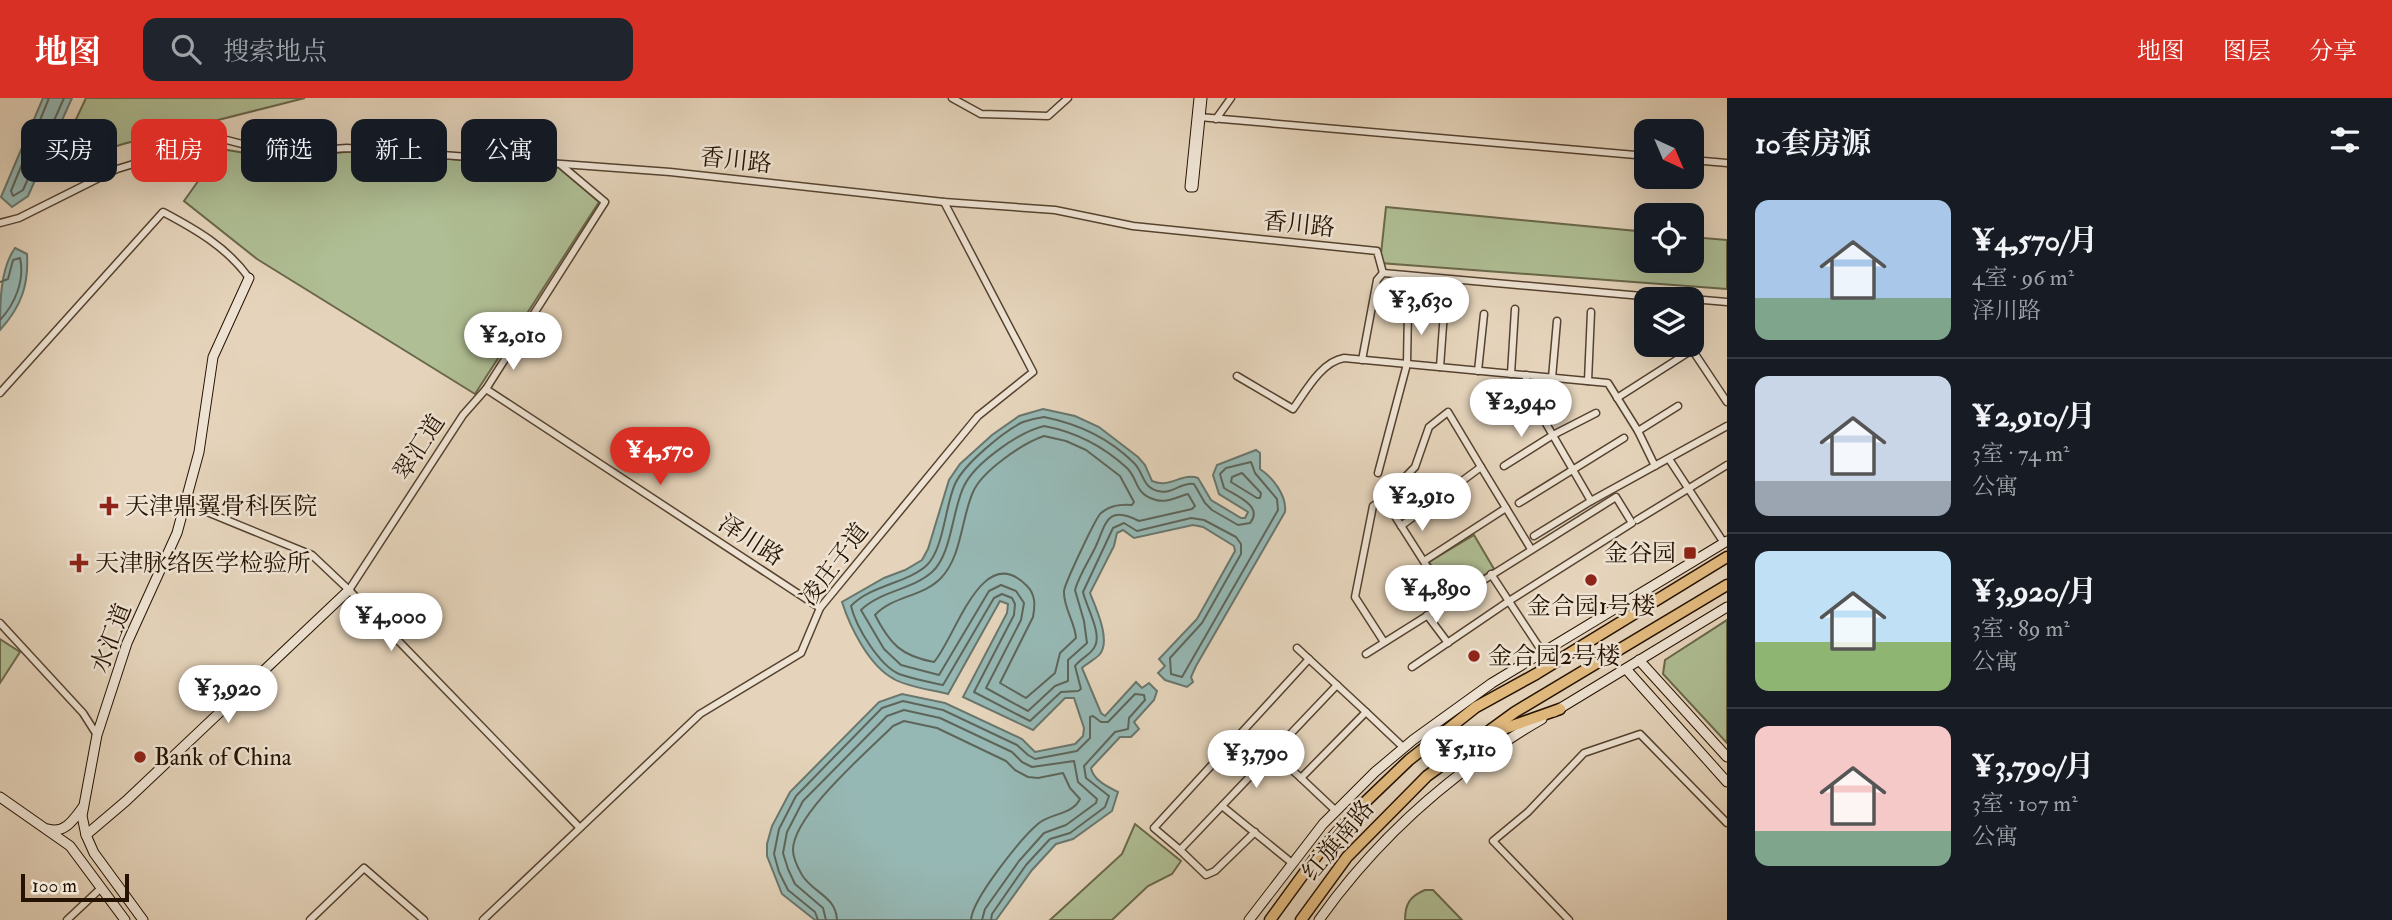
<!DOCTYPE html>
<html lang="zh">
<meta charset="utf-8">
<style>
:root{--surface:#171b24;--page:#20242c;--text:#f1f3f6;--muted:#9ea1a6;--line:#363941;--accent:#d93025}
body{margin:0;font-family:"IM FELL Double Pica","Noto Serif SC",serif;background:var(--page);color:var(--text);height:100vh;display:flex;flex-direction:column;font-size:26px;white-space:nowrap}
*{box-sizing:border-box;margin:0}
p{font-size:23px;color:var(--muted)}
.icon{flex:none;width:38px;height:38px;fill:none;stroke:currentColor;stroke-width:2;stroke-linecap:round;stroke-linejoin:round}
.map{position:relative;flex:1;overflow:hidden}
.drawer{display:flex;flex-direction:column;background:var(--surface);width:665px}
.drawer>*{flex:none}
.banner{position:absolute;left:21px;top:21px;width:665px;height:63px;display:flex;gap:14px}
.needle{width:46px;rotate:136deg}
.buttons{position:absolute;left:1634px;top:21px;display:grid;gap:14px}
.buttons a{display:grid;place-items:center;width:70px;height:70px;border-radius:14px;background:var(--surface);box-shadow:0 7px 28px #0002;font-size:35px}
.scale{position:absolute;left:21px;bottom:18px;width:108px;box-sizing:border-box;padding-left:7px;border:4px solid #251200;border-top:0;font-size:19px;line-height:24px;white-space:nowrap;color:#251200;-webkit-text-stroke:5px #eee3d3;paint-order:stroke}
.price{position:absolute;translate:-50% -60px;padding:0 16px;border-radius:24px;background:#fff;color:#222;font-size:23px;line-height:46px;filter:drop-shadow(0 2px 4px #0008)}
.price::after{content:'';position:absolute;left:50%;top:42px;width:21px;height:16px;margin-left:-10px;background:inherit;clip-path:polygon(0 0,100% 0,50% 100%)}
.price.current{background:var(--accent);color:#fff}
ul{padding:0;list-style:none}
li{display:flex;align-items:center;gap:21px;height:175px;padding:0 28px}
li+li{border-top:2px solid var(--line)}
li span{display:grid;place-items:center;flex:none;width:196px;height:140px;border-radius:14px;color:#555}
li>.icon{margin-inline-start:auto}
span .icon{width:84px;height:84px;fill:#fffc;stroke-width:1}
li b{font-size:30px}
h2{display:flex;justify-content:space-between;align-items:center;height:84px;padding:0 28px;font-size:30px}
.tag{padding:0 24px;border-radius:14px;background:var(--surface);box-shadow:0 7px 28px #0002;font-size:24px;line-height:63px}
.tag.current{background:var(--accent);color:#fff}
header{display:flex;align-items:center;gap:42px;box-sizing:border-box;height:98px;padding:0 35px;background:var(--accent);color:#fff}
header strong{font-size:33px}
nav{display:flex;gap:38px;margin-inline-start:auto;font-size:24px}
.search{width:490px;height:63px;background:var(--page);display:flex;align-items:center;gap:18px;box-sizing:border-box;padding:0 24px;border-radius:14px;color:var(--muted);font-size:26px}
main{display:flex;flex:1;min-height:0}
.map>svg:first-child{display:block}
</style>
<header>
<strong>地图</strong>
<div class="search"><svg class="icon" aria-label="search" viewBox="0 0 24 24"><circle cx="10" cy="10" r="6"/><path d="M15 15l6 6"/></svg>搜索地点</div>
<nav><a>地图</a><a>图层</a><a>分享</a></nav>
</header>
<main>
<div class="map">
<svg width="1727" height="822" viewBox="0 0 1727 822">
<rect width="100%" height="100%" fill="#e5d4bb"/>
<filter id="stains"><feTurbulence type="fractalNoise" baseFrequency=".00286" numOctaves="4"/><feColorMatrix values="0 0 0 0 .2 0 0 0 0 .09 0 0 0 0 .02 0 0 0 .5 -.17"/></filter>
<radialGradient id="worn" r=".72"><stop offset=".6" stop-color="#630" stop-opacity="0"/><stop offset="1" stop-color="#630" stop-opacity=".3"/></radialGradient>
<g fill="#afbe94" stroke="#6a684a" stroke-width="2">
<path d="M 86,0 L 305,0 L 123,46 L 54,68 Z"/>
<path d="M 221,51 L 281,61 L 354,53 L 559,70 L 599,104 L 475,296 L 257,161 L 184,103 Z"/>
<path d="M 1386,109 L 1647,134 L 1647,163 L 1692,163 L 1692,139 L 1727,142 L 1727,191 L 1380,165 Z"/>
<path d="M 1474,437 L 1494,471 L 1450,498 L 1429,464 Z"/>
<path d="M 1727,522 L 1727,645 L 1663,576 L 1665,562 Z"/>
<path d="M 0,541 L 20,554 L 0,585 Z"/>
<path d="M 1135,726 L 1181,763 L 1172,776 L 1148,788 L 1112,822 L 1050,822 L 1122,756 Z"/>
<path d="M 1425,792 L 1433,792 L 1462,822 L 1405,822 C 1405,806 1410,798 1425,792 Z"/>
</g>
<g fill="#96b8b4" stroke="#69766c" stroke-width="2">
<path d="M 43,0 L 72,0 L 28,98 L 12,109 L 1,99 Z"/>
<path d="M 15,150 L 27,156 C 29,187 21,209 0,232 C 0,205 0,171 15,150 Z"/>
<path d="M 1043,311 L 1075,318 L 1099,329 L 1138,359 L 1145,367 L 1152,383 C 1170,391 1182,374 1198,380 L 1211,402 L 1241,420 L 1245,420 L 1248,414 L 1219,396 L 1213,377 L 1217,367 L 1256,352 L 1260,355 L 1260,371 C 1272,379 1287,397 1285,414 L 1196,568 L 1191,579 L 1193,584 L 1187,589 L 1165,582 L 1158,575 L 1165,568 L 1159,561 L 1197,521 L 1235,453 L 1234,448 L 1203,429 L 1193,427 L 1134,440 L 1123,432 L 1117,435 L 1114,448 L 1090,495 C 1096,510 1111,542 1100,556 C 1096,561 1087,565 1082,570 L 1101,615 L 1105,618 L 1136,584 L 1142,590 L 1149,585 L 1157,593 L 1154,602 L 1134,624 L 1139,631 L 1131,639 L 1120,639 L 1091,670 C 1093,682 1108,689 1118,694 L 1112,713 L 1073,741 L 1056,746 L 1032,772 L 996,822 L 815,822 L 782,796 L 767,758 L 767,746 L 772,728 L 790,694 L 879,604 L 902,596 L 945,605 L 1022,641 L 1035,654 L 1075,646 L 1083,638 L 1084,630 L 1074,600 L 1065,600 L 1033,632 L 963,599 L 1007,515 L 1008,506 L 1000,503 L 948,596 C 933,592 907,589 894,581 C 869,568 850,529 842,504 L 884,480 L 905,472 L 922,462 L 928,451 L 949,382 L 960,366 L 992,337 L 1019,318 Z"/>
</g>
<g fill="none" stroke-linecap="round" stroke-linejoin="round">
<g stroke="#5e655a" stroke-width="2">
<path d="M 49,0 L 11,93 L 13,98 L 23,92 L 64,0"/>
<path d="M 0,184 L 8,181 L 13,162 L 20,160 C 25,182 15,206 0,222"/>
<path d="M 1044,319 C 1079,326 1109,340 1134,365 C 1144,375 1142,389 1158,393 C 1171,397 1181,384 1194,386 L 1205,405 L 1212,412 L 1238,427 L 1250,425 C 1264,408 1236,398 1224,390 L 1220,376 L 1226,370 L 1251,364 L 1255,375 L 1277,401 L 1278,412 L 1182,579 L 1171,576 L 1170,560 L 1202,525 L 1241,456 L 1241,446 L 1236,439 L 1204,422 L 1191,420 L 1137,433 L 1124,425 L 1113,430 L 1083,494 C 1086,508 1102,535 1095,548 C 1092,556 1081,560 1075,568 L 1081,591 L 1078,593 L 1061,594 L 1030,623 L 974,594 L 1014,517 L 1015,506 L 1012,500 L 1002,496 L 994,500 L 943,587 C 929,584 913,581 899,576 C 879,567 856,529 851,508 C 871,487 908,485 927,467 C 944,450 945,408 955,386 C 964,366 1004,333 1023,324 C 1029,322 1037,320 1044,319 Z"/>
<path d="M 1044,328 C 1076,334 1103,348 1127,370 C 1139,382 1134,396 1156,402 C 1167,405 1177,399 1188,396 L 1195,408 L 1192,411 L 1139,423 C 1104,405 1106,429 1094,452 C 1087,466 1079,478 1075,492 L 1084,523 L 1087,545 L 1068,562 L 1068,583 L 1055,588 L 1028,613 L 986,590 L 1021,522 L 1024,505 L 1016,493 L 1001,487 L 989,493 L 939,577 L 901,567 L 884,551 L 861,512 C 880,493 912,492 932,474 C 952,456 952,412 964,388 C 975,365 1019,334 1044,328 Z"/>
<path d="M 1044,338 L 1066,343 L 1086,352 L 1120,378 L 1134,404 L 1132,407 C 1121,406 1110,407 1101,415 C 1096,419 1065,485 1064,493 C 1063,509 1075,524 1076,540 L 1060,555 L 1055,575 L 1026,600 L 1000,585 L 1033,519 C 1035,508 1036,497 1027,488 C 982,441 955,541 934,564 C 901,558 890,546 875,517 C 892,498 923,499 941,480 C 962,458 961,421 973,394 C 982,373 1023,345 1044,338 Z"/>
<path d="M 1242,375 L 1261,395 L 1260,400 L 1257,400 L 1231,384 L 1232,379 Z"/>
<path d="M 818,822 L 815,814 L 788,792 L 779,774 L 774,756 L 779,731 L 796,698 L 882,610 L 903,603 L 943,612 L 1017,647 L 1028,657 L 1035,661 L 1077,653 L 1090,640 L 1090,619 L 1093,618 L 1101,624 L 1108,624 L 1135,596 L 1144,597 L 1145,602 L 1129,620 L 1128,631 L 1115,634 L 1084,668 L 1086,680 L 1109,698 L 1105,709 L 1070,735 L 1050,741 L 1026,767 L 992,816 L 991,822"/>
<path d="M 826,822 L 823,810 L 795,786 L 788,771 L 783,755 L 787,734 L 803,703 L 887,618 L 904,612 L 940,620 L 1012,654 L 1022,664 L 1032,669 L 1074,663 L 1078,684 L 1097,701 L 1096,705 L 1066,727 L 1044,735 L 1019,763 L 985,811 L 982,822"/>
<path d="M 837,822 C 836,798 813,795 802,777 C 798,770 793,760 793,752 C 793,717 868,653 893,628 L 904,623 L 937,630 L 1006,663 L 1015,672 L 1028,679 L 1038,680 L 1063,675 L 1070,690 L 1080,701 C 1072,717 1052,715 1039,725 C 1022,739 972,801 971,822"/>
</g>
<defs>
<g id="street">
<path d="M 952,0 L 981,16 L 1048,18 L 1068,0"/>
<path d="M 1199,19 L 1647,58"/>
<path d="M 1216,21 L 1231,0"/>
<path d="M 1692,62 L 1727,65"/>
<path d="M 0,125 L 19,120 L 117,71 L 219,40 L 277,55 L 347,50 L 670,74 L 944,104 L 1055,112 L 1133,128 L 1377,153 L 1383,175"/>
<path d="M 1679,200 L 1691,201"/>
<path d="M 1692,201 L 1727,204"/>
<path d="M 1689,247 L 1727,304"/>
<path d="M 1362,262 L 1377,182 L 1383,175 L 1642,198 L 1653,201"/>
<path d="M 1440,269 L 1445,200"/>
<path d="M 1478,273 L 1484,216"/>
<path d="M 1511,276 L 1515,211"/>
<path d="M 1526,277 L 1526,291 L 1591,403"/>
<path d="M 1237,278 L 1293,311 C 1306,293 1321,264 1344,260 L 1608,285 L 1638,333 L 1655,368"/>
<path d="M 1552,280 L 1557,223"/>
<path d="M 1588,283 L 1591,214"/>
<path d="M 486,291 L 820,510"/>
<path d="M 0,295 L 163,114 C 195,131 227,149 249,180"/>
<path d="M 1617,300 L 1692,252"/>
<path d="M 1638,333 L 1678,308"/>
<path d="M 1669,361 L 1724,445"/>
<path d="M 1504,368 L 1553,337 L 1596,315"/>
<path d="M 1378,375 L 1407,266 L 1408,211"/>
<path d="M 1384,401 L 1373,408 L 1355,499 L 1384,544"/>
<path d="M 185,405 L 312,457 L 349,492 L 579,729"/>
<path d="M 1519,405 L 1624,340"/>
<path d="M 1637,422 L 1727,367"/>
<path d="M 1401,428 L 1481,369 L 1531,451"/>
<path d="M 1534,438 L 1591,403 L 1727,328"/>
<path d="M 1424,463 L 1506,410"/>
<path d="M 1491,476 L 1543,555"/>
<path d="M 349,492 L 463,317 L 486,291 L 605,104 L 561,67"/>
<path d="M 1449,503 L 1384,401 L 1415,369 L 1429,329 L 1448,314 L 1481,369"/>
<path d="M 1427,517 L 1448,545"/>
<path d="M 0,525 L 83,615 L 97,637"/>
<path d="M 1297,550 L 1366,614"/>
<path d="M 1366,556 L 1616,399 L 1632,425 L 1509,503 L 1412,569"/>
<path d="M 1272,654 L 1301,680"/>
<path d="M 1222,708 L 1292,765"/>
<path d="M 1336,713 L 1301,680 L 1366,614 L 1404,650"/>
<path d="M 1255,734 L 1215,773 L 1206,777 L 1180,752 L 1337,587"/>
<path d="M 1180,752 L 1154,730 L 1309,561"/>
<path d="M 67,822 L 100,791"/>
<path d="M 310,822 L 364,770 L 424,822"/>
<path d="M 483,822 L 700,616 L 801,555 L 820,510 L 978,318 L 1033,274 L 944,104"/>
<path d="M 1569,822 L 1493,743 L 1528,714 L 1584,655 L 1640,636 L 1727,725"/>
</g>
<g id="secondary">
<path d="M 1199,0 L 1190,89 L 1193,89 L 1202,0"/>
<path d="M 1639,562 L 1727,659"/>
<path d="M 1626,571 L 1727,684"/>
<path d="M 1554,614 L 1727,509"/>
<path d="M 0,699 L 70,748 L 125,822"/>
<path d="M 48,731 C 65,736 74,721 83,709"/>
<path d="M 86,737 L 126,703 L 349,492"/>
<path d="M 143,822 L 94,755 L 86,737 L 82,718 L 97,637 L 127,545 L 177,435 L 199,354 L 213,259 L 249,180"/>
<path d="M 1249,822 L 1323,726 L 1375,674 L 1413,642 L 1492,585 L 1727,443"/>
<path d="M 1319,822 C 1378,739 1454,672 1542,621"/>
</g>
<g id="highway">
<path d="M 1492,635 L 1560,611"/>
<path d="M 1270,822 L 1321,752 L 1360,709 L 1409,662 L 1476,609 L 1536,576 L 1727,459"/>
<path d="M 1301,822 L 1347,759 L 1427,678 L 1515,614 L 1727,487"/>
</g>
</defs>
<use href="#street" stroke="#55422f" stroke-width="9"/>
<use href="#secondary" stroke="#251200" stroke-width="11"/>
<use href="#highway" stroke="#251200" stroke-width="13"/>
<use href="#street" stroke="#eee3d3" stroke-width="6"/>
<use href="#secondary" stroke="#eee3d3" stroke-width="9"/>
<use href="#highway" stroke="#e2ba7e" stroke-width="10"/>
</g>
<g fill="#8f2418" stroke="#eee3d3" stroke-width="2.5">
<path d="M105.5 397.5h7v7h7v7h-7v7h-7v-7h-7v-7h7z"/>
<rect x="1683" y="448" width="14" height="14" rx="3.5"/>
<path d="M75.5 454.5h7v7h7v7h-7v7h-7v-7h-7v-7h7z"/>
<circle cx="1591" cy="482" r="7"/>
<circle cx="1474" cy="558" r="7"/>
<circle cx="140" cy="659" r="7"/>
</g>
<g text-anchor="middle" stroke-width="5" stroke-linejoin="round" paint-order="stroke">
<g font-size="24" fill="#251200" stroke="#eee3d3">
<text transform="translate(736 62) rotate(6)" y="8">香川路</text>
<text transform="translate(1299 126) rotate(6)" y="8">香川路</text>
<text transform="translate(419 349) rotate(-57)" y="8">翠汇道</text>
<text transform="translate(751 442) rotate(33)" y="8">泽川路</text>
<text transform="translate(834 466) rotate(-53)" y="8">凌庄子道</text>
<text transform="translate(111 540) rotate(-69)" y="8">水汇道</text>
<text transform="translate(1338 742) rotate(-50)" y="8">红旗南路</text>
</g>
<g font-size="24" fill="#251200" stroke="#eee3d3" text-anchor="start">
<text x="125" y="416">天津鼎翼骨科医院</text>
<text x="1676" y="463" text-anchor="end">金谷园</text>
<text x="95" y="473">天津脉络医学检验所</text>
<text x="1591" y="516" text-anchor="middle">金合园1号楼</text>
<text x="1488" y="566">金合园2号楼</text>
<text x="154" y="667">Bank of China</text>
</g>
</g>
<rect width="100%" height="100%" filter="url(#stains)"/>
<rect width="100%" height="100%" fill="url(#worn)"/>
</svg>
<div class="buttons">
<a><svg class="needle" viewBox="-14 -14 28 28"><path d="M0-13l5 13h-10z" fill="#e53935"/><path d="M0 13l5-13h-10z" fill="#9ea1a6"/></svg></a>
<a><svg class="icon" aria-label="locate" viewBox="0 0 24 24"><circle cx="12" cy="12" r="6"/><path d="M12 2v4M12 18v4M2 12h4M18 12h4"/></svg></a>
<a><svg class="icon" aria-label="layers" viewBox="0 0 24 24"><path d="M12 4l9 5-9 5-9-5zM3 14l9 5 9-5"/></svg></a>
</div>
<div class="scale">100 m</div>
<b class="price" style="left:1421px;top:239px">¥3,630</b>
<b class="price" style="left:513px;top:274px">¥2,010</b>
<b class="price" style="left:1521px;top:341px">¥2,940</b>
<b class="price current" style="left:660px;top:389px">¥4,570</b>
<b class="price" style="left:1422px;top:435px">¥2,910</b>
<b class="price" style="left:1436px;top:527px">¥4,890</b>
<b class="price" style="left:391px;top:555px">¥4,000</b>
<b class="price" style="left:228px;top:627px">¥3,920</b>
<b class="price" style="left:1466px;top:688px">¥5,110</b>
<b class="price" style="left:1256px;top:692px">¥3,790</b>
<div class="banner">
<a class="tag">买房</a>
<a class="tag current">租房</a>
<a class="tag">筛选</a>
<a class="tag">新上</a>
<a class="tag">公寓</a>
</div>
</div>
<section class="drawer">
<h2>10套房源<svg class="icon" aria-label="filters" viewBox="0 0 24 24"><path d="M4 7h16M4 17h16"/><circle cx="9" cy="7" r="2"/><circle cx="15" cy="17" r="2"/></svg></h2>
<ul>
<li><span style="background:linear-gradient(#a9c7e8 70%,#7fa58c 0)"><svg class="icon" aria-label="home" viewBox="0 0 24 24"><path d="M3 11l9-7 9 7M6 9v11h12V9"/></svg></span><div><b>¥4,570/月</b><p>4室 · 96 m²</p><p>泽川路</p></div></li>
<li><span style="background:linear-gradient(#c9d6e8 75%,#9aa5b1 0)"><svg class="icon" aria-label="home" viewBox="0 0 24 24"><path d="M3 11l9-7 9 7M6 9v11h12V9"/></svg></span><div><b>¥2,910/月</b><p>3室 · 74 m²</p><p>公寓</p></div></li>
<li><span style="background:linear-gradient(#bfe0f5 65%,#8fb573 0)"><svg class="icon" aria-label="home" viewBox="0 0 24 24"><path d="M3 11l9-7 9 7M6 9v11h12V9"/></svg></span><div><b>¥3,920/月</b><p>3室 · 89 m²</p><p>公寓</p></div></li>
<li><span style="background:linear-gradient(#f6c9c9 75%,#7fa58c 0)"><svg class="icon" aria-label="home" viewBox="0 0 24 24"><path d="M3 11l9-7 9 7M6 9v11h12V9"/></svg></span><div><b>¥3,790/月</b><p>3室 · 107 m²</p><p>公寓</p></div></li>
</ul>
</section>
</main>
